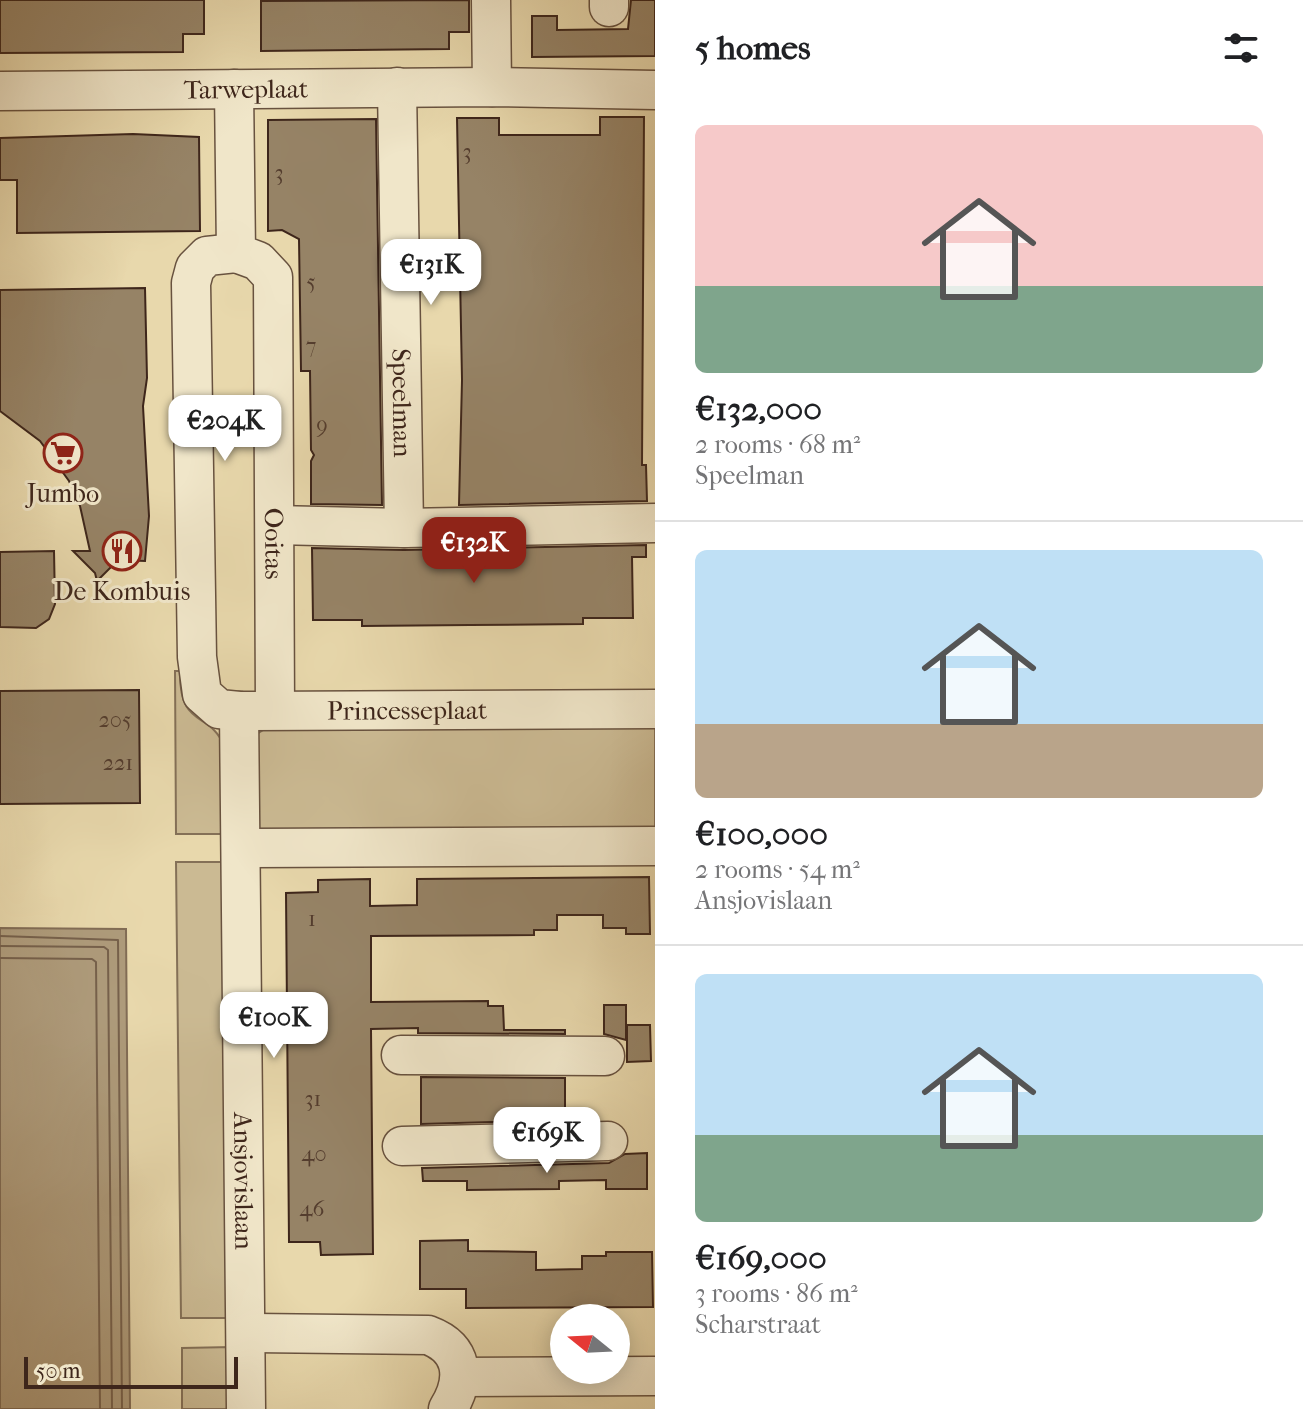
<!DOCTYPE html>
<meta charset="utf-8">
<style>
:root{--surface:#fff;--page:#f2f2f2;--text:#202124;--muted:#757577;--line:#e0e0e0;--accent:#8f2418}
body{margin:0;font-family:"IM FELL French Canon",serif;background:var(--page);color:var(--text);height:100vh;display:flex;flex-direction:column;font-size:30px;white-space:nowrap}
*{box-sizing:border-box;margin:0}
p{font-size:26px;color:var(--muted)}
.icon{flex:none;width:44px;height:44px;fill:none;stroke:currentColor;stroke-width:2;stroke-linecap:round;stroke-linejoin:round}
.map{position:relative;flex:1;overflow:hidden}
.drawer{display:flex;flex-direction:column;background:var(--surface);width:648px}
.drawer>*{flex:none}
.needle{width:52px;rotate:288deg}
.controls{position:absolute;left:550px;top:1304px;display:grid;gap:16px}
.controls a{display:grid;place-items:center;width:80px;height:80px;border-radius:50%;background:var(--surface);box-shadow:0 4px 20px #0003;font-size:40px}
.scale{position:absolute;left:24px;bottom:20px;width:214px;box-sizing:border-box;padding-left:8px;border:4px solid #3e261b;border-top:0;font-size:22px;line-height:28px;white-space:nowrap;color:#3e261b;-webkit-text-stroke:6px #f0e6c9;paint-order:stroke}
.price{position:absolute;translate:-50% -68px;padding:0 18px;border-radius:16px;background:#fff;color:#222;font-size:26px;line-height:52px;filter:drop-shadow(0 2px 4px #0008)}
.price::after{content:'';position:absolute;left:50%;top:48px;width:24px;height:18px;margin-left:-12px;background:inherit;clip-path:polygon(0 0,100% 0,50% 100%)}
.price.on{background:var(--accent);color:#fff}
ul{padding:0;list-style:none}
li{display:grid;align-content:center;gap:16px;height:424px;padding:0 40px}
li+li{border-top:2px solid var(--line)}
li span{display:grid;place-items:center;height:248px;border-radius:12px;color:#555}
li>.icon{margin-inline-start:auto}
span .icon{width:144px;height:144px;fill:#fffc;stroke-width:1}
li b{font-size:34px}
h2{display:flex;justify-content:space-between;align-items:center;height:96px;padding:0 40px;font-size:34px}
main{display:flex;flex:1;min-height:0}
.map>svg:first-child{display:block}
</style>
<main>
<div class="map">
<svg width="655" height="1409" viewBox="0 0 655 1409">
<rect width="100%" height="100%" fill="#e8d8ac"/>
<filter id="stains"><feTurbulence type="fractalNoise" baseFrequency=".0025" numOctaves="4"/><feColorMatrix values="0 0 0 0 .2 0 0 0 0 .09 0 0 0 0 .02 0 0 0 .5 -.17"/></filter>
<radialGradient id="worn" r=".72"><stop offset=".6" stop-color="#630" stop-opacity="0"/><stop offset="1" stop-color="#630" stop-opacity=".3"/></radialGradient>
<g fill="#cbba93" stroke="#847057" stroke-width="2">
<path d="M 175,671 L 180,671 C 179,730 210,710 224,746 C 231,765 226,812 227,834 L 176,834 Z"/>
<path d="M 271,725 L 655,726 L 655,834 L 253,837 L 257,734 Z"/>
<path d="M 176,862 L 227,862 L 232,1318 L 181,1318 Z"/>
<path d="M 232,1347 L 233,1409 L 182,1409 L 182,1348 Z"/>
</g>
<path fill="#ae9b7b" stroke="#816c55" stroke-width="2" d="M 0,928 L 126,929 L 130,1409 L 0,1409 Z"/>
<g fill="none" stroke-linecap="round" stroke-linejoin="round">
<g stroke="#76604b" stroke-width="2">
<path d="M 0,936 L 118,940 L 122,1409"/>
<path d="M 0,946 L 104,947 L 108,950 L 112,1409"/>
<path d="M 0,958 L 92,959 L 96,962 L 100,1409"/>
</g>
</g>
<g fill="#968366" stroke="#3e261b" stroke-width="2">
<path d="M 0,0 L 204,0 L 204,34 L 183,34 L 183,52 L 0,53 Z"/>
<path d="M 469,0 L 469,32 L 449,32 L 449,49 L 261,51 L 261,1 Z"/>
<path d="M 631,0 L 655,0 L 655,56 L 532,57 L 532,16 L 557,16 L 557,30 L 628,29 Z"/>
<path d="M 600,117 L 644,117 L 642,465 L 646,465 L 647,501 L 459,505 L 462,380 L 457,118 L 499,118 L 499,135 L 600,135 Z"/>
<path d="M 376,119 L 382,505 L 311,504 L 311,461 L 314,455 L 311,450 L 310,371 L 301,371 L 299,239 L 282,230 L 268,231 L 268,120 Z"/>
<path d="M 133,134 L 199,137 L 200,231 L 17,233 L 17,180 L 0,180 L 0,138 Z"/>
<path d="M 145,288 L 147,378 L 143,406 L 149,516 L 145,561 L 118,560 L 97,581 L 95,573 L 73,551 L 90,551 L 80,506 L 69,481 L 40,441 L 0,411 L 0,290 Z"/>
<path d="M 646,545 L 646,557 L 632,557 L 633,618 L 583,618 L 583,624 L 470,625 L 362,626 L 362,620 L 313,620 L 312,548 L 404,550 Z"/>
<path d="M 54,551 L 55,604 L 49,619 L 36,628 L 0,627 L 0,552 Z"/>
<path d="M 139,690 L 140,803 L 0,804 L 0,691 Z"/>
<path d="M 649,877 L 650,934 L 626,934 L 626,928 L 603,928 L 603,915 L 557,915 L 557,930 L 534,930 L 534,935 L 371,936 L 371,1002 L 488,1001 L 488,1006 L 503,1006 L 504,1030 L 565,1030 L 565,1034 L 418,1033 L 418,1028 L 371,1029 L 373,1254 L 321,1255 L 320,1242 L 289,1242 L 286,893 L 318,892 L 318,880 L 370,879 L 370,906 L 417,905 L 417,879 Z"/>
<path d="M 604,1005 L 626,1005 L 626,1040 L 604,1034 Z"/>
<path d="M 627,1025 L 650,1025 L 651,1061 L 627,1062 Z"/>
<path d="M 421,1077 L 565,1078 L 565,1120 L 421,1124 Z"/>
<path d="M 647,1153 L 647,1189 L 606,1189 L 606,1180 L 559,1181 L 559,1189 L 467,1190 L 467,1181 L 423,1181 L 422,1168 L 609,1163 L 625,1154 Z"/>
<path d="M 468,1240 L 468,1251 L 536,1252 L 536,1270 L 582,1269 L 582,1256 L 606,1256 L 606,1252 L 652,1252 L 653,1307 L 466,1308 L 466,1289 L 420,1289 L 420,1241 Z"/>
</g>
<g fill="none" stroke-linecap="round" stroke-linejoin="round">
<defs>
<g id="minor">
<path d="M 491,0 L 492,87"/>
<path d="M 609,0 L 609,7"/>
<path id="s1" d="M 397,87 L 404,528"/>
<path id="s2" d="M 234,89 L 236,253 L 258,261 L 273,277 L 275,710"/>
<path id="s3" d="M 0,91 L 492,87 L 655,90"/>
<path id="s4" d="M 236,253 L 207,256 L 195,268 L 191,283 L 197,657 L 202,694 L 219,709 L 239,711 L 655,709"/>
<path d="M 275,525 L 404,528 L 655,523"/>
<path id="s5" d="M 239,711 L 246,1409"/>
<path d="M 241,848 L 655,846"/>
<path d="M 401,1055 L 605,1056"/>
<path d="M 402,1146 L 608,1141"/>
<path d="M 246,1333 L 428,1335 C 463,1348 467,1378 448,1409"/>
<path d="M 460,1377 L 655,1376"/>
</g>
</defs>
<use href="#minor" stroke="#68523f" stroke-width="41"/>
<use href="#minor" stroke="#f0e6c9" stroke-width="38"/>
</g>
<defs>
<symbol id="supermarket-ring" viewBox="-11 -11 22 22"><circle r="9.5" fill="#f0e6c9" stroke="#8f2418" stroke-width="1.5"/><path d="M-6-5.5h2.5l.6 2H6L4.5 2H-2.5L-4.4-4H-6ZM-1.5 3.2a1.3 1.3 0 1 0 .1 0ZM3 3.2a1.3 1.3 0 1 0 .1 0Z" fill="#8f2418"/></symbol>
<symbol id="restaurant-ring" viewBox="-11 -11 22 22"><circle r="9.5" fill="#f0e6c9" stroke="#8f2418" stroke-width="1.5"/><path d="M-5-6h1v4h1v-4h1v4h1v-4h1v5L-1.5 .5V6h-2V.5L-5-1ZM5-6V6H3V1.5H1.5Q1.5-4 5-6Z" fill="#8f2418"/></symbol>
</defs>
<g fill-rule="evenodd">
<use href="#supermarket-ring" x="41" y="431" width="44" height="44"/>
<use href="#restaurant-ring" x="100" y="529" width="44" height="44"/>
</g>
<g text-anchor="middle" stroke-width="6" stroke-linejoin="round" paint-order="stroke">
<g font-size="22" fill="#543d2e">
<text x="467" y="159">3</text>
<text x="279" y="180">3</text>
<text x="311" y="289">5</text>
<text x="311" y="353">7</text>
<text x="322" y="432">9</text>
<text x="115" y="727">205</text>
<text x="118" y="770">221</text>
<text x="312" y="926">1</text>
<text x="313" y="1106">31</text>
<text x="314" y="1161">40</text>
<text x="312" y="1216">46</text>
</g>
<g font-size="26" fill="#3e261b" stroke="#f0e6c9">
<text dy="9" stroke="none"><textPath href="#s3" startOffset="246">Tarweplaat</textPath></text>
<text dy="9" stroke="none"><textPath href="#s1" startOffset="316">Speelman</textPath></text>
<text dy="9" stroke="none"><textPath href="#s2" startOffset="476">Ooitas</textPath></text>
<text dy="9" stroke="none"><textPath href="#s4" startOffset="684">Princesseplaat</textPath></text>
<text dy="9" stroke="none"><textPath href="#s5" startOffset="470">Ansjovislaan</textPath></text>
</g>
<g font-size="26" fill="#3e261b" stroke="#f0e6c9">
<text x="63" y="502">Jumbo</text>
<text x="122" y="600">De Kombuis</text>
</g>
</g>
<rect width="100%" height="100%" filter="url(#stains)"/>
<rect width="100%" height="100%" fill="url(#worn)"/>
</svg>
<div class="controls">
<a><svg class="needle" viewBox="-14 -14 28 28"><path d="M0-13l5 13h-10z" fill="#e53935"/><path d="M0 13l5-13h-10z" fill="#757577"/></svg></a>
</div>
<div class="scale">50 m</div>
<b class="price" style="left:431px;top:307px">€131K</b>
<b class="price" style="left:225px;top:463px">€204K</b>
<b class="price on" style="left:474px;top:585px">€132K</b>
<b class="price" style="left:274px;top:1060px">€100K</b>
<b class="price" style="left:547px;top:1175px">€169K</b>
</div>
<section class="drawer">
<h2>5 homes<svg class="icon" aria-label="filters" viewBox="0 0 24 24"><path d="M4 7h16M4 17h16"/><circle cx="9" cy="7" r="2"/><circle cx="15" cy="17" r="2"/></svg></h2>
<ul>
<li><span style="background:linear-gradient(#f6c9c9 65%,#7fa58c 0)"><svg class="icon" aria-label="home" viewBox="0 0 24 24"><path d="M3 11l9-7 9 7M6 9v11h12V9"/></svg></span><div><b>€132,000</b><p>2 rooms · 68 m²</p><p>Speelman</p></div></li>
<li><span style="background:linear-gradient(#bfe0f5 70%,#b9a48a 0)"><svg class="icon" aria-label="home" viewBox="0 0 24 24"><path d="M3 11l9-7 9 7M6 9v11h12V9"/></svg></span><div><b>€100,000</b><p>2 rooms · 54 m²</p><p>Ansjovislaan</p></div></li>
<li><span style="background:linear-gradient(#bfe0f5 65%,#7fa58c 0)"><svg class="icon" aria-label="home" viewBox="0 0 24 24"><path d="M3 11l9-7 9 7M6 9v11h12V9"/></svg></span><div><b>€169,000</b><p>3 rooms · 86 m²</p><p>Scharstraat</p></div></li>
</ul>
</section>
</main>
